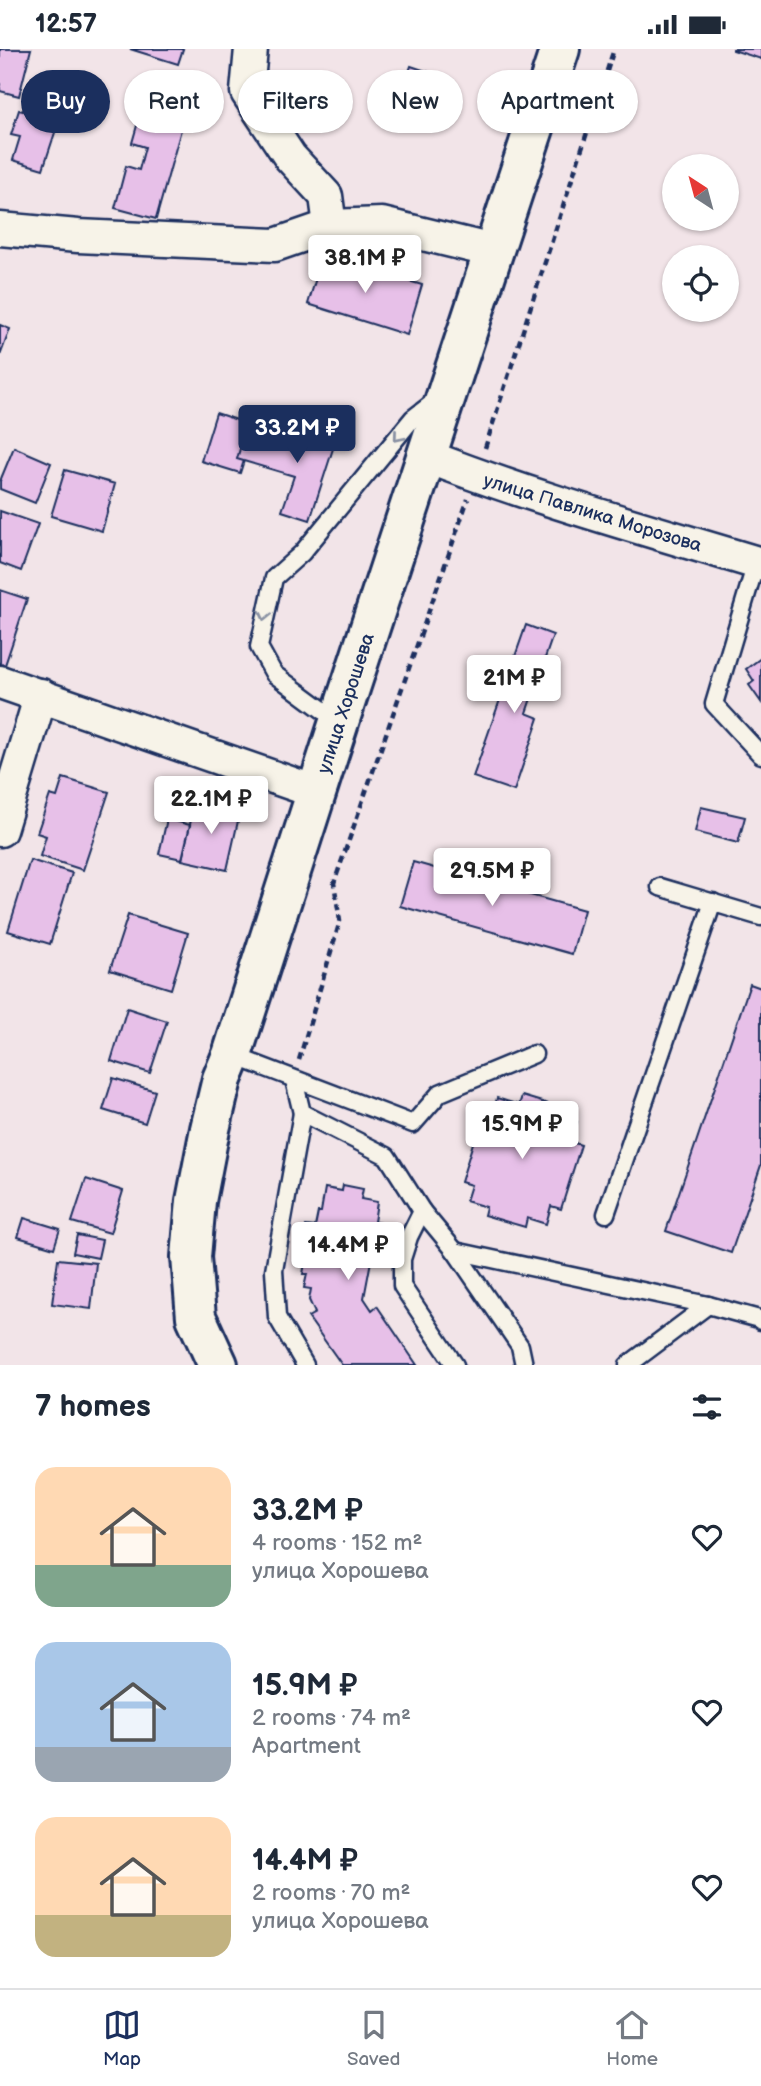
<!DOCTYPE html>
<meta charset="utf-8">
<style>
:root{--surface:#fff;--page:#f6f6f7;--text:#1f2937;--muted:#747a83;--line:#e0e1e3;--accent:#1b2f5e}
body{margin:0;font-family:"Balsamiq Sans",sans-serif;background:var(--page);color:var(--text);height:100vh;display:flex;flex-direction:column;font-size:26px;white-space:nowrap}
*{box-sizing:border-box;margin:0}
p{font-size:23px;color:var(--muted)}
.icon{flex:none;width:38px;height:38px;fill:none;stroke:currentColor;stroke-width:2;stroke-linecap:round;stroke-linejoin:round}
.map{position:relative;height:1316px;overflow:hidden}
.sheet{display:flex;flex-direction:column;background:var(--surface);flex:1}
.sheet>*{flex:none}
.banner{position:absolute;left:21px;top:21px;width:719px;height:63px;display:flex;gap:14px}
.needle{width:46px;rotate:324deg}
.tools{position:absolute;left:662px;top:105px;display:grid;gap:14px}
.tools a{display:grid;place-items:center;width:77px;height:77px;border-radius:50%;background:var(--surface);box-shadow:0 2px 5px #0004;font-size:35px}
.price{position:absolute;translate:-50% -60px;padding:0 16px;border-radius:7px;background:#fff;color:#222;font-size:23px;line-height:46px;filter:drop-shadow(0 2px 4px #0008)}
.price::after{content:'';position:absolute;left:50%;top:42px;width:21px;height:16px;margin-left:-10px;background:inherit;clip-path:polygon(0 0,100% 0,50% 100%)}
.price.current{background:var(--accent);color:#fff}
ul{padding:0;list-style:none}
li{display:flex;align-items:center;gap:21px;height:175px;padding:0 35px}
li span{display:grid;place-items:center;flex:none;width:196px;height:140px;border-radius:21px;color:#555}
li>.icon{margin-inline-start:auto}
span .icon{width:84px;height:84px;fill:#fffc;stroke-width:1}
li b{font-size:30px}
h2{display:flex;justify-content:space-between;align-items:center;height:84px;padding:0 35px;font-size:30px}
.chip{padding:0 24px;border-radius:32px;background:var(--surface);box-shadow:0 2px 5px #0004;font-size:24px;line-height:63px}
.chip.current{background:var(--accent);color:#fff}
.status{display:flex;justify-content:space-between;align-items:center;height:49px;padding:0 35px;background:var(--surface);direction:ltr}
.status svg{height:19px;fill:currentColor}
.menu{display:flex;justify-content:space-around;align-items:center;height:98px;border-top:2px solid var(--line);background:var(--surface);font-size:19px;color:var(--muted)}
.menu a{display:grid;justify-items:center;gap:4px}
.menu .current{color:var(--accent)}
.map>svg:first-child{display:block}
</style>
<div class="status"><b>12:57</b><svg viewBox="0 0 49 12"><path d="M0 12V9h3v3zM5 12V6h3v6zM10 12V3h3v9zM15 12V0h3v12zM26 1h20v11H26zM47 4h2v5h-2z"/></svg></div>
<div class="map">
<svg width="761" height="1316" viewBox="0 0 761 1316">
<rect width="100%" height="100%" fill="#f2e4e8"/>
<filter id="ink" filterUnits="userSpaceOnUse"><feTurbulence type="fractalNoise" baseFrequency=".0143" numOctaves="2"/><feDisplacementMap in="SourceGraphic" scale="14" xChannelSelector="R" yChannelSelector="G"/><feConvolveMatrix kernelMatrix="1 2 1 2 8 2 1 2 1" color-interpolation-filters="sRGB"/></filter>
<g filter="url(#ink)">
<g fill="#e7c0e8" stroke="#1b2f5e" stroke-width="2">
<path d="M 0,0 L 31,0 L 19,47 L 0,42 Z"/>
<path d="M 130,0 L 183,0 L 178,15 Z"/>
<path d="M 733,0 L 761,0 L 761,10 L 733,1 Z"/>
<path d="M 411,17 L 444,28 L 427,75 L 395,64 Z"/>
<path d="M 33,30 L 58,37 L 55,47 L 66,50 L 43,120 L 13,111 L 20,88 L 11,86 L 19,61 L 23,62 Z"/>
<path d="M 142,59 L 184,70 L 156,170 L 115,159 L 126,117 L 139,121 L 145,98 L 132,94 Z"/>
<path d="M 323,206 L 422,236 L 407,286 L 308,255 Z"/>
<path d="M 0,276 L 10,280 L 0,307 Z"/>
<path d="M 216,364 L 255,377 L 240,424 L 201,412 Z"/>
<path d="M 313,369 L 340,378 L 310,471 L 282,462 L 294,427 L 237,410 L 244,386 L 301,404 Z"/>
<path d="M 14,398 L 51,414 L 35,454 L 0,440 L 0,432 Z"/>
<path d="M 65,421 L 115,435 L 102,482 L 51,467 Z"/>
<path d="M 0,462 L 38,475 L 21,522 L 0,514 Z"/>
<path d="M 0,541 L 27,550 L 5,616 L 0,615 Z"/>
<path d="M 526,576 L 553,586 L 526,664 L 539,669 L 514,742 L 473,728 Z"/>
<path d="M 761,609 L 761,653 L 749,636 L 754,632 L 746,620 Z"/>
<path d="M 63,729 L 109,743 L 83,821 L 40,807 L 46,787 L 37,784 L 50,746 L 57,748 Z"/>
<path d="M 195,753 L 240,763 L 227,821 L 182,811 Z"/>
<path d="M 701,758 L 745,768 L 738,794 L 695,783 Z"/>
<path d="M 167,770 L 190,776 L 182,810 L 159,805 Z"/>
<path d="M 30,811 L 72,824 L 50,895 L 8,882 Z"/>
<path d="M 413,813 L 584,861 L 572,905 L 400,857 Z"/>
<path d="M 128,866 L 188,884 L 171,940 L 110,921 Z"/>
<path d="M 750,935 L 761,939 L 761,1116 L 731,1204 L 666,1182 Z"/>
<path d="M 127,959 L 167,972 L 150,1024 L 111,1012 Z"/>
<path d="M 113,1029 L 155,1042 L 145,1074 L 103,1061 Z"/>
<path d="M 522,1047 L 565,1060 L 563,1069 L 577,1073 L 571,1093 L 581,1096 L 561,1160 L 551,1157 L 546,1175 L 527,1169 L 525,1178 L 484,1166 L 486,1158 L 466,1152 L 471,1136 L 461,1133 L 481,1068 L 491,1071 L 497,1049 L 519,1056 Z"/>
<path d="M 86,1130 L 123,1142 L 110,1184 L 72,1173 Z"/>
<path d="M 343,1136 L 363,1140 L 361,1150 L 377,1153 L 374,1173 L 381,1174 L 377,1197 L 374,1196 L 364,1249 L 372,1261 L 377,1257 L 417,1316 L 342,1316 L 308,1268 L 315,1264 L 309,1251 L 311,1240 L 304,1239 L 307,1225 L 303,1225 L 306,1208 L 300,1207 L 306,1177 L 315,1178 L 318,1163 L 321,1163 L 325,1139 L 342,1142 Z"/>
<path d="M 24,1169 L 60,1180 L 54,1199 L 18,1188 Z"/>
<path d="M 77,1186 L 102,1191 L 98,1209 L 73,1204 Z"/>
<path d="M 58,1210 L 96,1214 L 91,1260 L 52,1255 Z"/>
</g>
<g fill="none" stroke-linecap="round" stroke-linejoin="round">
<defs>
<g id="service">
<path d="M 756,514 L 714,655 L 761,706"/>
<path d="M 339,673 L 274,625 L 259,598 L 274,529 L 302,504 L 413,369 L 435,352"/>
<path d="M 660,838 L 761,868"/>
<path d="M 232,1006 L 413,1075 L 440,1044 L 534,1005"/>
<path d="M 294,1031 L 302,1064 L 387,1107 L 422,1162 L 409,1188 L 402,1210 L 402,1237 L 455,1316"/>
<path d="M 302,1064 L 274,1221 L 277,1268 L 305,1316"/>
<path d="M 422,1162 L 455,1202 L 520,1297 L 524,1316"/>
<path d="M 606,1165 L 713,853"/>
<path d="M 455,1202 L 708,1256 L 759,1270 L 761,1272"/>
<path d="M 628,1316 L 708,1256"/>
</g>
<g id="minor">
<path d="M 251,0 L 247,43 L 290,108 L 326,147 L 330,177"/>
<path d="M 0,180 L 78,187 L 275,196 L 330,177 L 382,175 L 493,202"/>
<path d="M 426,407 C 536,450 649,481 761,515"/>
<path d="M 0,633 L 316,743"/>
<path d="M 0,781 L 41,646"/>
</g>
<path id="secondary" d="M 218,1316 L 196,1268 L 191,1208 L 196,1152 L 210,1080 L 222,1030 L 232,1006 L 339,673 L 560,0"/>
</defs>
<use href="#service" stroke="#1b2f5e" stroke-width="21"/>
<use href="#minor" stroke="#1b2f5e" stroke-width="37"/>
<use href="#secondary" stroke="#1b2f5e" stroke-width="44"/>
<g stroke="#1b2f5e" stroke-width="4.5" stroke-dasharray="7 5" stroke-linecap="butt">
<path d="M 485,399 L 614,0"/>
<path d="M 299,1011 L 340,872 L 334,834 L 468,450"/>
</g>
<use href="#service" stroke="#f7f3e8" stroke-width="16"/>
<use href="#minor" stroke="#f7f3e8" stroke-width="32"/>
<use href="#secondary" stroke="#f7f3e8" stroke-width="38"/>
</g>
<defs><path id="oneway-chevron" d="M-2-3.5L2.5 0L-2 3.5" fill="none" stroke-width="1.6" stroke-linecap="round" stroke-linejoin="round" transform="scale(1.75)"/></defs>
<g stroke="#8991a3">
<use href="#oneway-chevron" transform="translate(398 388) rotate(130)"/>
<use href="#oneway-chevron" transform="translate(265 567) rotate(102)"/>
</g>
</g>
<g text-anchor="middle" stroke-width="6" stroke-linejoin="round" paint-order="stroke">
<g font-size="19" fill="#1b2f5e" stroke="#f7f3e8">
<text transform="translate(593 463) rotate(17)" y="7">улица Павлика Морозова</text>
<text transform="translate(345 654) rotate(-72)" y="7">улица Хорошева</text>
</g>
</g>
</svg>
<div class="tools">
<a><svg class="needle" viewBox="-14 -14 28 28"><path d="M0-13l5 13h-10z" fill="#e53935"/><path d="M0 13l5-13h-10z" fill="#747a83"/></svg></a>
<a><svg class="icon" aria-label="locate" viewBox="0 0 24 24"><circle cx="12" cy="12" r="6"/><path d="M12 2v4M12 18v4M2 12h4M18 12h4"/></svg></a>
</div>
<b class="price" style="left:365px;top:246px">38.1M ₽</b>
<b class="price current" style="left:297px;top:416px">33.2M ₽</b>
<b class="price" style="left:514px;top:666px">21M ₽</b>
<b class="price" style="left:211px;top:787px">22.1M ₽</b>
<b class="price" style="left:492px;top:859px">29.5M ₽</b>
<b class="price" style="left:522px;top:1112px">15.9M ₽</b>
<b class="price" style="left:348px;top:1233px">14.4M ₽</b>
<div class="banner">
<a class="chip current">Buy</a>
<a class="chip">Rent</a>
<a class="chip">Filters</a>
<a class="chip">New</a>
<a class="chip">Apartment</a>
</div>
</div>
<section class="sheet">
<h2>7 homes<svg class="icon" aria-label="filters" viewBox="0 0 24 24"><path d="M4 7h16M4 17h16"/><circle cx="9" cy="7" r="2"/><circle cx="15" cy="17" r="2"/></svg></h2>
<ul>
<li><span style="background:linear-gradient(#ffd9b3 70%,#7fa58c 0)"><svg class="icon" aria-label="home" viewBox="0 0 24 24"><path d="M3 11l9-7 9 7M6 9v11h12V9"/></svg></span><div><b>33.2M ₽</b><p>4 rooms · 152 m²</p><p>улица Хорошева</p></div><svg class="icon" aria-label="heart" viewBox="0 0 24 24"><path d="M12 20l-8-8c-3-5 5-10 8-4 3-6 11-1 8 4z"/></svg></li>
<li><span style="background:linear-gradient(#a9c7e8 75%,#9aa5b1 0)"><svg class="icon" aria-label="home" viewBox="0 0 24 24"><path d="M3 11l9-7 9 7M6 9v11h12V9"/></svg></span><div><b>15.9M ₽</b><p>2 rooms · 74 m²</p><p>Apartment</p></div><svg class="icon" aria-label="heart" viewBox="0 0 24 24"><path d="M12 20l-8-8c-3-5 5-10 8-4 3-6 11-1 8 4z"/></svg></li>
<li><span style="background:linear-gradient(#ffd9b3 70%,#c2b280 0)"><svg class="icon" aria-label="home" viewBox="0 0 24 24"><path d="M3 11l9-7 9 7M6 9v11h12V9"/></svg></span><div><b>14.4M ₽</b><p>2 rooms · 70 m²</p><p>улица Хорошева</p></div><svg class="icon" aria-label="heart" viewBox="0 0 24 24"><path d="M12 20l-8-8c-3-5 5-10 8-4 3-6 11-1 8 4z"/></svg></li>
</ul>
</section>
<nav class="menu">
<a class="current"><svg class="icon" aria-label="map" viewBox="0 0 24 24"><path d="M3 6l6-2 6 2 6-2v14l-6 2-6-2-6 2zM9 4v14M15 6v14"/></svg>Map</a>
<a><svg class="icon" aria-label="saved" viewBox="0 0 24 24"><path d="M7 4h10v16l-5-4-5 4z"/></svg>Saved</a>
<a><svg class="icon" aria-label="home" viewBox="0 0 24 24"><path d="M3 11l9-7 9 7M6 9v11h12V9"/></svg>Home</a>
</nav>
